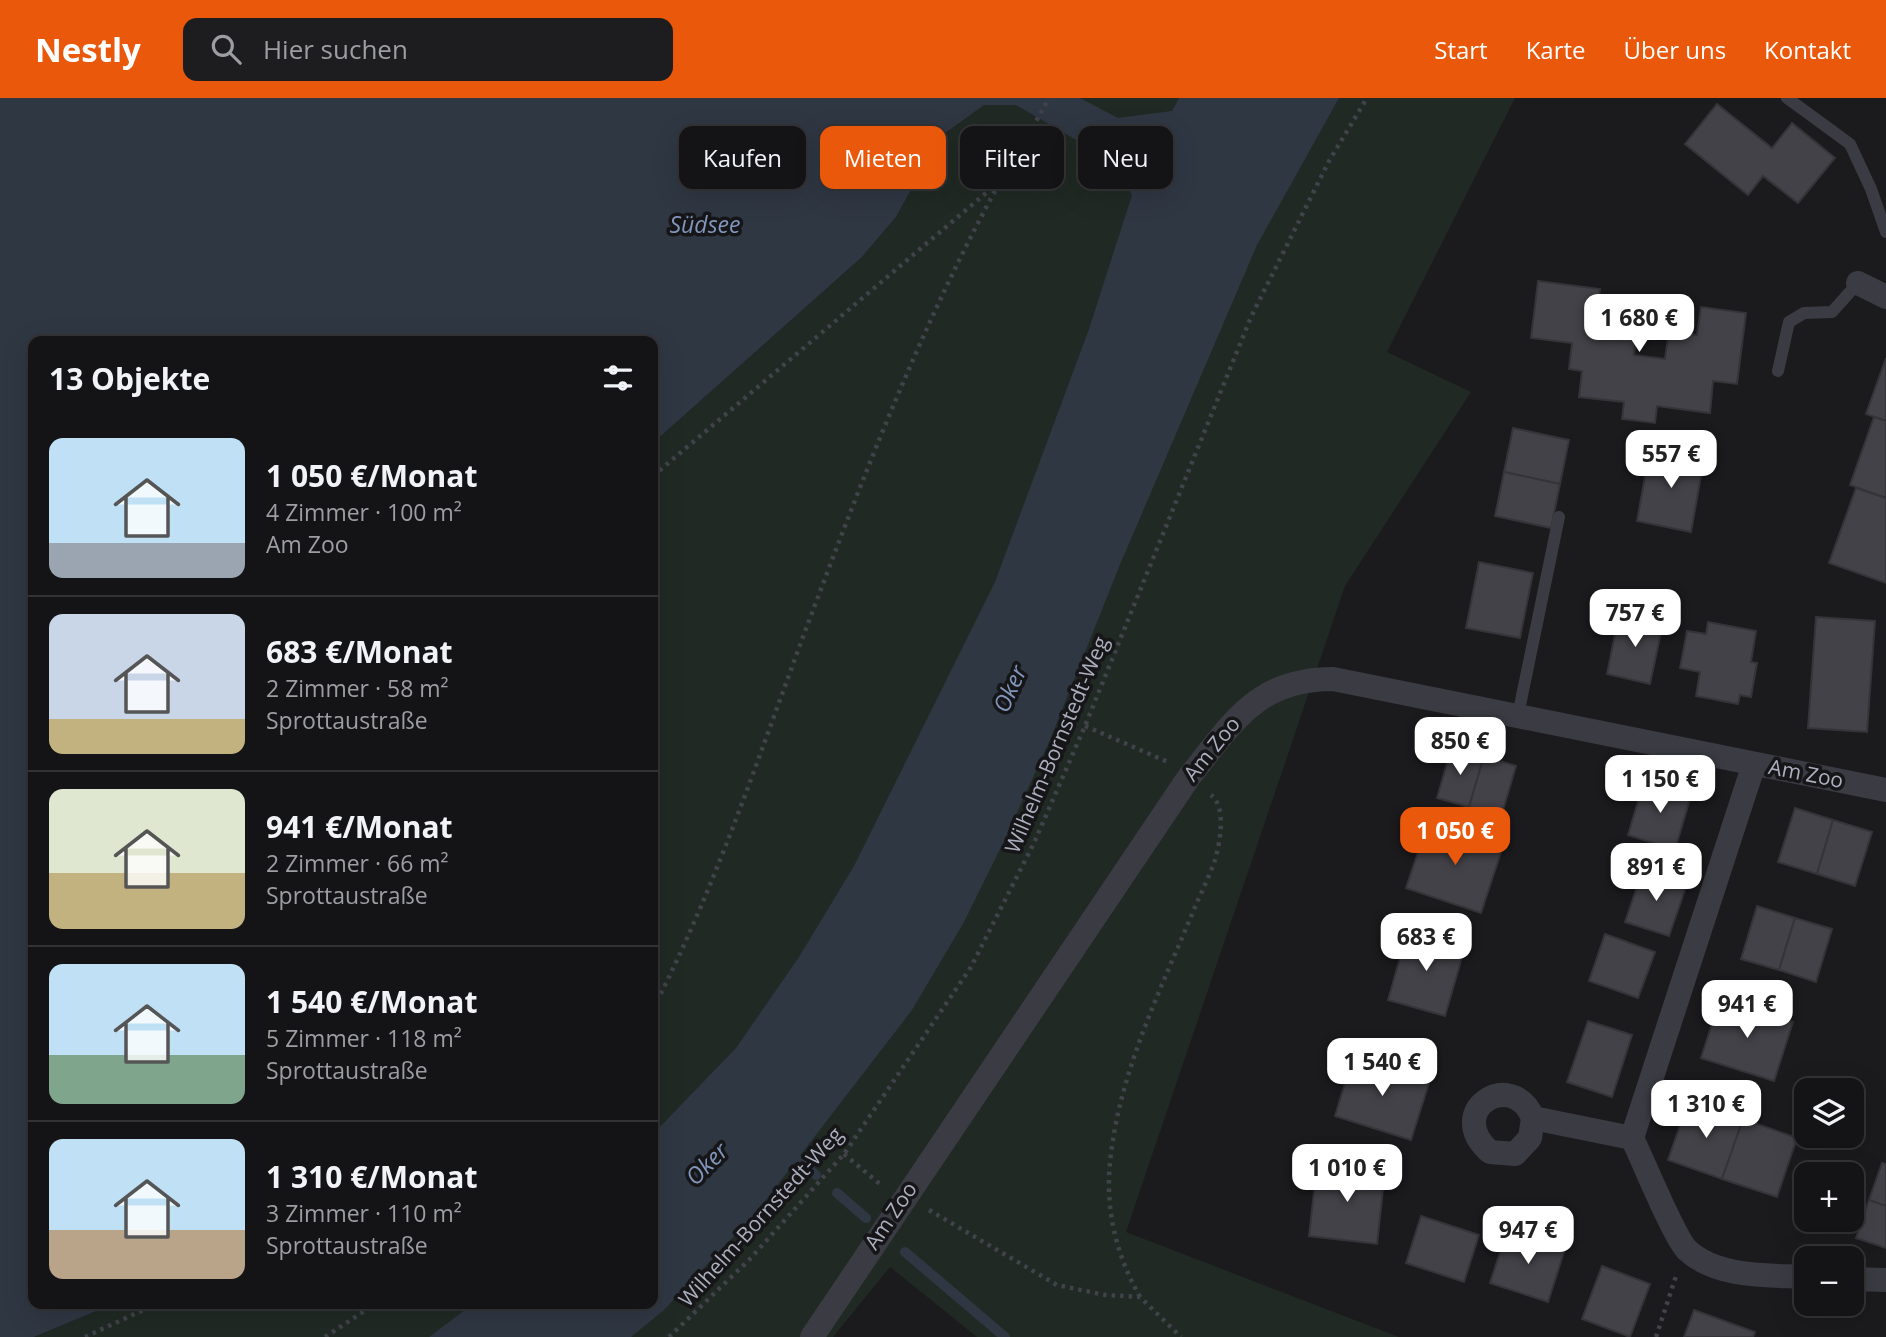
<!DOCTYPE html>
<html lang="de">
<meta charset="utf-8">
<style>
:root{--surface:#141416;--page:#1d1d1f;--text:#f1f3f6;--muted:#9d9ea1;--line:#333335;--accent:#ea580c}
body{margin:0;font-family:"Open Sans",sans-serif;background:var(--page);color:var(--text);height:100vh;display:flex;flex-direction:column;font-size:26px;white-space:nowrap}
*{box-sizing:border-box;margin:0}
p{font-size:23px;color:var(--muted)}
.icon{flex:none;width:38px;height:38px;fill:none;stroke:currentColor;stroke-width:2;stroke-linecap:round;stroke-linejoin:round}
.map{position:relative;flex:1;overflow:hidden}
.details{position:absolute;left:28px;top:238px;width:630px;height:973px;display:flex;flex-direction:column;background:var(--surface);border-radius:14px;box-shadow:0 7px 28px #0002,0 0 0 2px var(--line)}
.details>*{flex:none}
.top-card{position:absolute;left:679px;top:28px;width:665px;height:63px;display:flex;gap:14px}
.buttons{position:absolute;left:1794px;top:980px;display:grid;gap:14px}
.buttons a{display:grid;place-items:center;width:70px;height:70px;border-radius:14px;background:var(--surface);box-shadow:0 7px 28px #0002,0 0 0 2px var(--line);font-size:35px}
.price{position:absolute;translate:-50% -60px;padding:0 16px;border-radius:14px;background:#fff;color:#222;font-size:23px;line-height:46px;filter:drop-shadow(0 2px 4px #0008)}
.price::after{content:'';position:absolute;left:50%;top:42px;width:21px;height:16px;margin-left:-10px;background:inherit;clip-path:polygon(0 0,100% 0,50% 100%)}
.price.current{background:var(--accent);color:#fff}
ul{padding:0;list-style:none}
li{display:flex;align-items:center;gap:21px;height:175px;padding:0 21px}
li+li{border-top:2px solid var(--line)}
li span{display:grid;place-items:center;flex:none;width:196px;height:140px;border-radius:14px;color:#555}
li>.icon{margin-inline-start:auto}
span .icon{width:84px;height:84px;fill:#fffc;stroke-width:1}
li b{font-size:30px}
h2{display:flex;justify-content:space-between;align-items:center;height:84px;padding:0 21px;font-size:30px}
.pill{padding:0 24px;border-radius:14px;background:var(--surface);box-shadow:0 7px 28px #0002,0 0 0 2px var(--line);font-size:24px;line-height:63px}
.pill.current{background:var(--accent);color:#fff}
header{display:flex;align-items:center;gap:42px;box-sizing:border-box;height:98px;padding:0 35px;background:var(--accent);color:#fff}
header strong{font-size:33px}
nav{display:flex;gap:38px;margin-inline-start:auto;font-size:24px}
.search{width:490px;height:63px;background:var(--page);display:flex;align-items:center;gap:18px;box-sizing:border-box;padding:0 24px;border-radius:14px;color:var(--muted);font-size:26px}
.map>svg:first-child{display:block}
</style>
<header>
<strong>Nestly</strong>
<div class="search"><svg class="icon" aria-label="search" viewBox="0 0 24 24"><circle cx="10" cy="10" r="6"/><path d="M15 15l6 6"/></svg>Hier suchen</div>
<nav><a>Start</a><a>Karte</a><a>Über uns</a><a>Kontakt</a></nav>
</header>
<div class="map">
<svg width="1886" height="1239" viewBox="0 0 1886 1239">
<rect width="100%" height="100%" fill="#1b1a1d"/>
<path fill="#202923" d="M 962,0 L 1515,0 L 1387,254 L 1471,294 L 1345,488 L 1126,1134 L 1399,1239 L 977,1239 L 890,1169 L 833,1239 L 34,1239 L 113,1206 L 653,1206 L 653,345 L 862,159 L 896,119 Z"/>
<path fill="#2f3743" d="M 0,0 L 1080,0 L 1118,20 L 1172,13 L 1179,0 L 1339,0 L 1257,147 L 1119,469 L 1050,642 L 1004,743 L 964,824 L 912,912 L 755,1116 L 663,1213 L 631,1239 L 429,1239 L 473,1206 L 653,1206 L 653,1036 L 736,950 L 799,859 L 854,768 L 995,484 L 1089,231 L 1132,97 L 1114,64 L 1016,7 L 984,7 L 941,38 L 896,119 L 862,159 L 653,345 L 653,243 L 33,243 L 33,1206 L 113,1206 L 34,1239 L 0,1239 Z"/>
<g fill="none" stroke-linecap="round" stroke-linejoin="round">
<g stroke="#2f3743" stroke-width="10">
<path d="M 790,1055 L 816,1077"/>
<path d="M 837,1095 L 866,1120"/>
<path d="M 905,1154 L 1005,1239"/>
</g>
</g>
<g fill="#424248" stroke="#353439" stroke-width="2">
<path d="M 1717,6 L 1772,50 L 1792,25 L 1835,60 L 1798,105 L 1763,78 L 1748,97 L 1685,46 Z"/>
<path d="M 1538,183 L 1600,191 L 1597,218 L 1638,223 L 1634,257 L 1665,261 L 1669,233 L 1697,237 L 1701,209 L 1746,215 L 1737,286 L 1713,283 L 1710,315 L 1657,308 L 1655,325 L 1622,321 L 1624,304 L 1579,299 L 1582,273 L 1569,271 L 1572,245 L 1531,240 Z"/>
<path d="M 1886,260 L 1886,323 L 1866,316 Z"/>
<path d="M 1874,319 L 1886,323 L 1886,400 L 1850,387 Z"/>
<path d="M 1513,330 L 1569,342 L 1560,386 L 1504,374 Z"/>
<path d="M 1650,351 L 1704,361 L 1691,434 L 1637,423 Z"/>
<path d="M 1504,374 L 1560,386 L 1551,430 L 1495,418 Z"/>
<path d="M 1856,390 L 1886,400 L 1886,485 L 1829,465 Z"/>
<path d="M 1479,464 L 1533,475 L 1520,540 L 1466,530 Z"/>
<path d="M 1619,516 L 1663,525 L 1650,586 L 1607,576 Z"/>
<path d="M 1816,519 L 1875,523 L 1867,634 L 1808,630 Z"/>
<path d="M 1708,524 L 1756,533 L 1751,564 L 1757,565 L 1751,599 L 1740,597 L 1738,606 L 1696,598 L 1700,574 L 1680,570 L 1687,533 L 1706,536 Z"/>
<path d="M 1452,648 L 1484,658 L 1469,709 L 1437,700 Z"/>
<path d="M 1484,658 L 1516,668 L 1501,719 L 1469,709 Z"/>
<path d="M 1644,683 L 1691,697 L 1675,752 L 1628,737 Z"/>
<path d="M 1795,710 L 1833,722 L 1817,776 L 1778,764 Z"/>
<path d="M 1833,722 L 1872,734 L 1855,788 L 1817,776 Z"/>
<path d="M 1428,724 L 1503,748 L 1481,815 L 1406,790 Z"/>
<path d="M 1643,771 L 1687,786 L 1669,838 L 1625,824 Z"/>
<path d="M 1757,808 L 1795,820 L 1779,872 L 1741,861 Z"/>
<path d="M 1795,820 L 1832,831 L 1816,884 L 1779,872 Z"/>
<path d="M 1408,832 L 1465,849 L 1445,918 L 1388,902 Z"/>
<path d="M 1605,836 L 1655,854 L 1638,900 L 1589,883 Z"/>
<path d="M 1720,901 L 1793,924 L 1774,983 L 1701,960 Z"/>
<path d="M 1588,923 L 1632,937 L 1612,999 L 1567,984 Z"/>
<path d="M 1353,958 L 1430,982 L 1411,1042 L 1335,1018 Z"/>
<path d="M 1689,1002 L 1743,1021 L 1722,1081 L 1668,1062 Z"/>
<path d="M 1743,1021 L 1797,1040 L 1777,1099 L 1722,1081 Z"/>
<path d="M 1882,1065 L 1886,1066 L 1886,1108 L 1869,1102 Z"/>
<path d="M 1317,1067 L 1385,1074 L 1377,1146 L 1309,1138 Z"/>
<path d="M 1869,1102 L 1886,1108 L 1886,1150 L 1856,1140 Z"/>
<path d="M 1421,1118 L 1479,1137 L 1464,1184 L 1406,1165 Z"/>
<path d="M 1507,1133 L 1565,1151 L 1548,1204 L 1490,1185 Z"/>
<path d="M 1602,1168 L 1650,1186 L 1630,1239 L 1582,1221 Z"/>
<path d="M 1694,1212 L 1755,1234 L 1753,1239 L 1684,1239 Z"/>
</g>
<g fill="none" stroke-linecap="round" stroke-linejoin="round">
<g stroke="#41424a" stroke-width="4.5" stroke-dasharray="3.5 5" stroke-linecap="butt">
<path d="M 653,378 L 999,84"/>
<path d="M 1085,628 L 1168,664"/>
<path d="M 653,911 C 721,779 765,638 818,499 C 871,358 928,214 1001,82 C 1017,55 1034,28 1049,0"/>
<path d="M 844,1056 L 881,1087"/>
<path d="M 929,1112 L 1057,1187 L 1105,1197 L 1140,1199 L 1181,1239"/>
<path d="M 1140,1199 C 1115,1155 1104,1107 1111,1056 C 1121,973 1158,897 1190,821 C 1198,801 1208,782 1215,762 C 1220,744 1227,710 1211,697"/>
<path d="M 85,1239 L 156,1206"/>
<path d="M 325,1239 L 375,1206"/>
<path d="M 669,1239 L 749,1162 L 844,1056 L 971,869 L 1034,745 L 1085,628 L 1251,219 L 1329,63 L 1367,0"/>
<path d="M 1656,1239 L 1676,1178"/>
</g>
<g stroke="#3b3b43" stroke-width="12">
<path d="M 1787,0 L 1850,46 L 1871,91 L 1886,134"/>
<path d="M 1778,273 L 1789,224 L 1804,215 L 1832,214 L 1858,185"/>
<path d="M 1518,617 L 1559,419"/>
</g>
<g stroke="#3b3b43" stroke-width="24">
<path d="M 1858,185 L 1886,199"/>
<path d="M 1533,1020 L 1530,1040 L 1515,1056 L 1490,1054 C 1443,1013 1512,969 1533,1020 L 1632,1040 C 1643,1062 1674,1139 1687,1152 C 1717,1180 1768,1177 1806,1179"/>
<path d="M 1632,1040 L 1754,666"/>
<path d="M 1852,1181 L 1886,1182"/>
<path d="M 812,1239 L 1189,679 C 1233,625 1256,581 1333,581 L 1886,692"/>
</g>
</g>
<g text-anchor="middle" stroke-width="7" stroke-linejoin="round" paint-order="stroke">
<g font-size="21" fill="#acafbe" stroke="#161518">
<text transform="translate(1057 647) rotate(-67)" y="7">Wilhelm-Bornstedt-Weg</text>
<text transform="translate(1212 651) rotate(-51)" y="7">Am Zoo</text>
<text transform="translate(1806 676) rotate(11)" y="7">Am Zoo</text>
<text transform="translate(891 1118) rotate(-56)" y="7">Am Zoo</text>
<text transform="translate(761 1119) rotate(-48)" y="7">Wilhelm-Bornstedt-Weg</text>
</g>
<g font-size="23" font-style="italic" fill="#8196bb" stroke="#161518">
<text x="705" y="135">Südsee</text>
<text transform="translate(1010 591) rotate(-66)" y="8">Oker</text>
<text transform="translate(707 1066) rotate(-45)" y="8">Oker</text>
</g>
</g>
</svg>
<div class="buttons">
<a><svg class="icon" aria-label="layers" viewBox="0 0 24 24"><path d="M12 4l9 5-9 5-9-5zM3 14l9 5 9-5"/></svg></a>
<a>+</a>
<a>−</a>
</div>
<b class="price" style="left:1639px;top:256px">1 680 €</b>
<b class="price" style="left:1671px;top:392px">557 €</b>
<b class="price" style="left:1635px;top:551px">757 €</b>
<b class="price" style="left:1460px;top:679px">850 €</b>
<b class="price" style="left:1660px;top:717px">1 150 €</b>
<b class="price current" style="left:1455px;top:769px">1 050 €</b>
<b class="price" style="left:1656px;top:805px">891 €</b>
<b class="price" style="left:1426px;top:875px">683 €</b>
<b class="price" style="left:1747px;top:942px">941 €</b>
<b class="price" style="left:1382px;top:1000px">1 540 €</b>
<b class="price" style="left:1706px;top:1042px">1 310 €</b>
<b class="price" style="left:1347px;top:1106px">1 010 €</b>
<b class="price" style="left:1528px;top:1168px">947 €</b>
<div class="top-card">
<a class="pill">Kaufen</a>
<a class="pill current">Mieten</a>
<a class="pill">Filter</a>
<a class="pill">Neu</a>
</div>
<section class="details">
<h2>13 Objekte<svg class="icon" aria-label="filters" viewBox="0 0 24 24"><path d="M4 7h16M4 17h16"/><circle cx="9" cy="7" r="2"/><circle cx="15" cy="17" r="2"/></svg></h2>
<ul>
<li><span style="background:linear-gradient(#bfe0f5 75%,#9aa5b1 0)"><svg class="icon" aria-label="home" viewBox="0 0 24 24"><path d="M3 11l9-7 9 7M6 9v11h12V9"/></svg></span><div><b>1 050 €/Monat</b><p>4 Zimmer · 100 m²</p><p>Am Zoo</p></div></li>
<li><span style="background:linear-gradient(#c9d6e8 75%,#c2b280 0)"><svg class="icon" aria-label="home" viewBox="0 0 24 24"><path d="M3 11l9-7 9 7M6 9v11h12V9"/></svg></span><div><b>683 €/Monat</b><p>2 Zimmer · 58 m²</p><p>Sprottaustraße</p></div></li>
<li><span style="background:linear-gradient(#dfe7d0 60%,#c2b280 0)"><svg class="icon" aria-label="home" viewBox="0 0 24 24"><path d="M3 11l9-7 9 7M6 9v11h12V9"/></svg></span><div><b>941 €/Monat</b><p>2 Zimmer · 66 m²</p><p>Sprottaustraße</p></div></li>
<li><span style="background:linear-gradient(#bfe0f5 65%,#7fa58c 0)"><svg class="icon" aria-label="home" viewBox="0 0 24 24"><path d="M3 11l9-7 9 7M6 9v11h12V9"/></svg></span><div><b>1 540 €/Monat</b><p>5 Zimmer · 118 m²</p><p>Sprottaustraße</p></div></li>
<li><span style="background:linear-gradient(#bfe0f5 65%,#b9a48a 0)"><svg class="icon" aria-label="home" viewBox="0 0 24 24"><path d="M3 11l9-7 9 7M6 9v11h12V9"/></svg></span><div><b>1 310 €/Monat</b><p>3 Zimmer · 110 m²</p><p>Sprottaustraße</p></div></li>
</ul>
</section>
</div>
